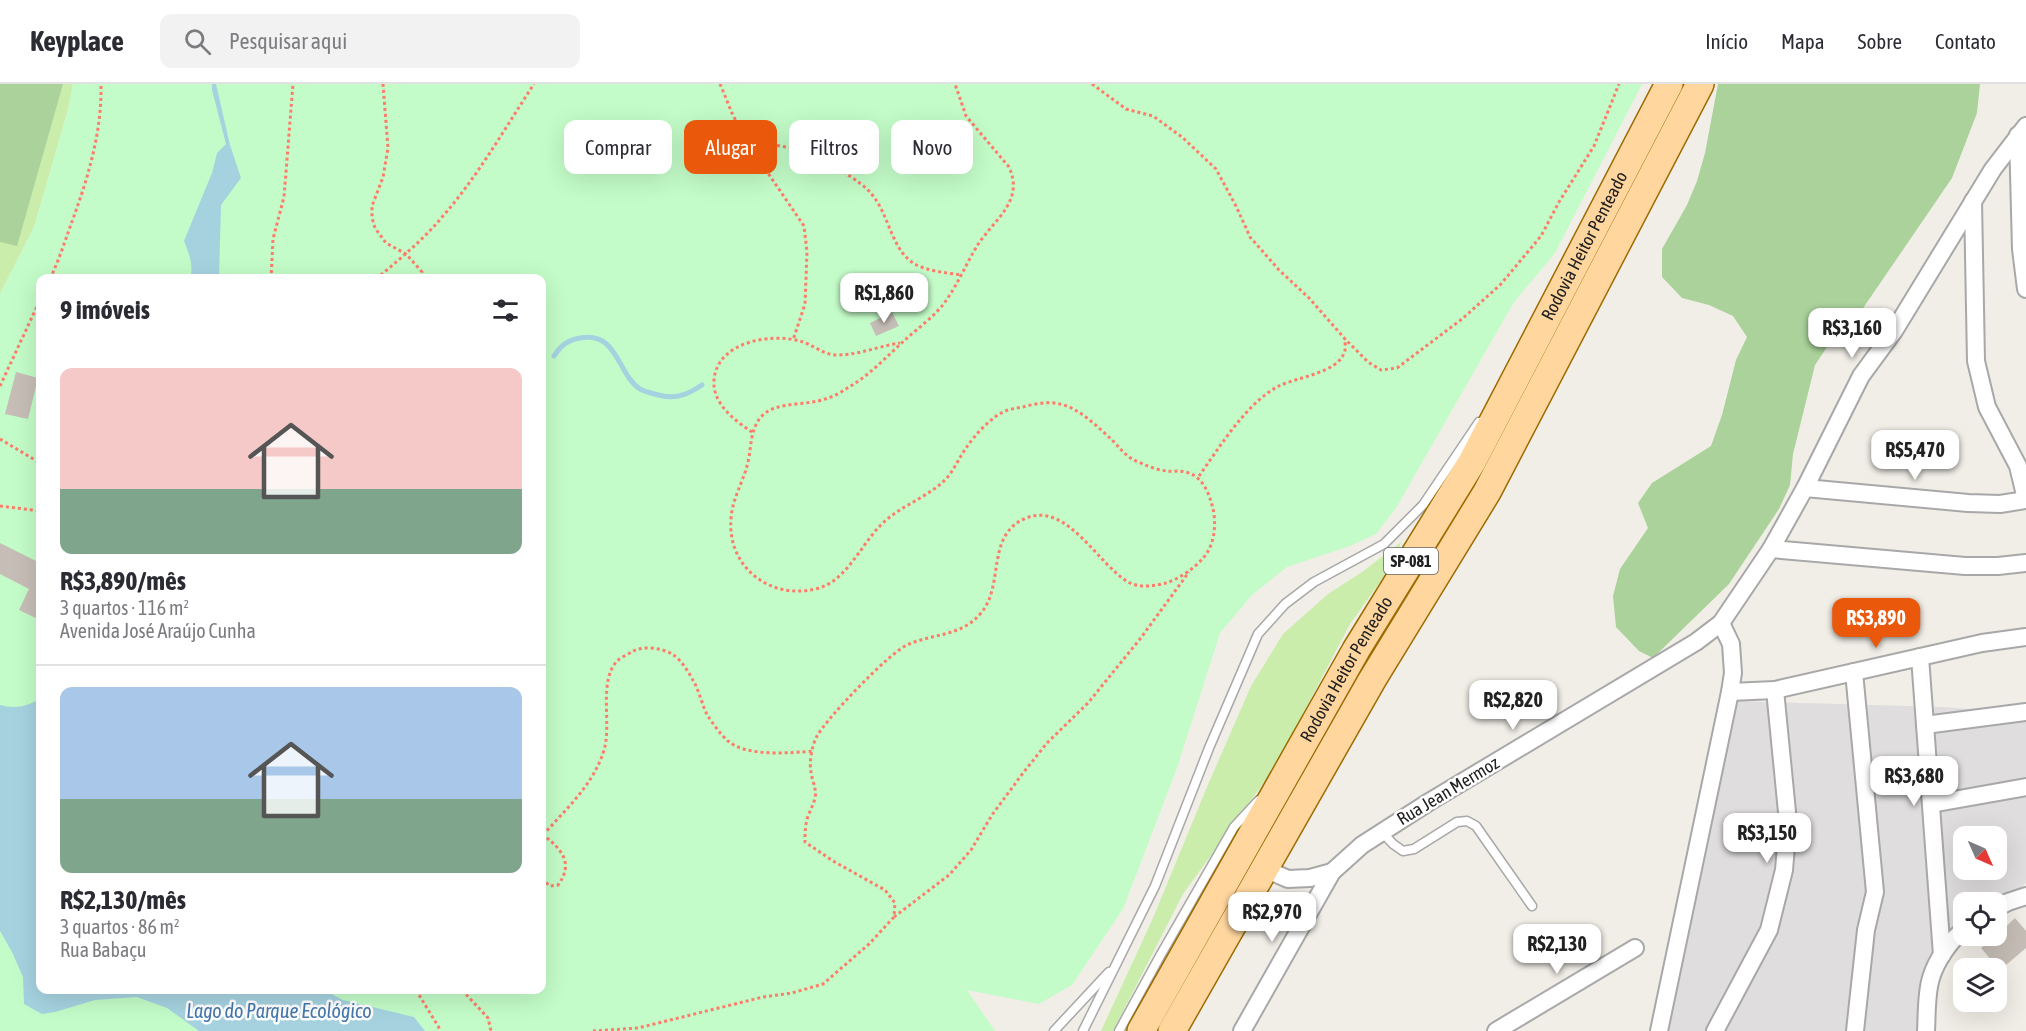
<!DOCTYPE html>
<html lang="pt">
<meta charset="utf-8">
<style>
:root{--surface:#fff;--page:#f2f2f3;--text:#2b2b33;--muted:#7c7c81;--line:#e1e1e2;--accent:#ea580c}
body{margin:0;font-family:"Asap Condensed",sans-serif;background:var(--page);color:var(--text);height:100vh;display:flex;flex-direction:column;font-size:22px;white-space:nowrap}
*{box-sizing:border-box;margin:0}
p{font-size:20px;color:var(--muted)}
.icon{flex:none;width:33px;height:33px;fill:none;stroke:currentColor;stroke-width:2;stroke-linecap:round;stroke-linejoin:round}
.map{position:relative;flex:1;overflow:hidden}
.details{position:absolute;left:36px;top:190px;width:510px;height:720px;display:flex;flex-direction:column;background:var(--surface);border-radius:12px;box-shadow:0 6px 24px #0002}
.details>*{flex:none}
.hud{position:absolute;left:564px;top:36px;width:570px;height:54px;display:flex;gap:12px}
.needle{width:39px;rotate:135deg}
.buttons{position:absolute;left:1953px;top:742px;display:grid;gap:12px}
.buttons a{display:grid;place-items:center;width:54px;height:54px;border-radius:12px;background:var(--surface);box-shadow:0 6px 24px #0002;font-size:30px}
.price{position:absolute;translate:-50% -51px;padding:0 14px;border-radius:12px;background:#fff;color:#222;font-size:20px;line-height:39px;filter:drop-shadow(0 2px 3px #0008)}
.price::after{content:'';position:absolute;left:50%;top:36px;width:18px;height:14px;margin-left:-9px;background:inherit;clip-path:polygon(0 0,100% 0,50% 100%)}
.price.selected{background:var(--accent);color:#fff}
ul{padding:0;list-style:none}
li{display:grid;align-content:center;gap:12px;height:318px;padding:0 24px}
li+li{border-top:2px solid var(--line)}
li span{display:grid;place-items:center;height:186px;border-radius:12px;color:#555}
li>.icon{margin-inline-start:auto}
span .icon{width:108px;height:108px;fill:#fffc;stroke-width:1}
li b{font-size:26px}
h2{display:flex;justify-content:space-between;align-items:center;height:72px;padding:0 24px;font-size:26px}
.tag{padding:0 21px;border-radius:12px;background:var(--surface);box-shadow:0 6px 24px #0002;font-size:21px;line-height:54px}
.tag.selected{background:var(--accent);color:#fff}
header{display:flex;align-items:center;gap:36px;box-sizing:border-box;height:84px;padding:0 30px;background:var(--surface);border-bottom:2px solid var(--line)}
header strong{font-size:28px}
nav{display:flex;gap:33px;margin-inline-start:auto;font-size:21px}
.search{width:420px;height:54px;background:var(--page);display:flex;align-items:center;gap:15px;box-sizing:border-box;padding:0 21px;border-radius:12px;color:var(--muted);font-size:22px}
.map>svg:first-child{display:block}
</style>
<header>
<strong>Keyplace</strong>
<div class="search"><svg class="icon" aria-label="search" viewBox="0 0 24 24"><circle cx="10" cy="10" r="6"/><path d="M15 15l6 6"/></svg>Pesquisar aqui</div>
<nav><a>Início</a><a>Mapa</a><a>Sobre</a><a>Contato</a></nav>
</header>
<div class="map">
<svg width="2026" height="947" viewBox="0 0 2026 947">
<rect width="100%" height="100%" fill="#f1eee7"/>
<path fill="#dfdddd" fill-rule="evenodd" d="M 1733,617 L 1942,623 L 2026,629 L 2026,799 L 1997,824 L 1996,819 L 1964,819 L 1963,852 L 1929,881 L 1921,947 L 1663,947 ZM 1964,753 L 1996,753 L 1996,786 L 1964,786 Z"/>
<g fill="#cbedab">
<path d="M 0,0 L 73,0 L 68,26 L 34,143 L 0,210 Z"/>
<path d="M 1401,458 L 1395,477 L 1350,540 L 1275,683 L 1183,810 L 1113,947 L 1101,947 L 1153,834 L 1207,703 L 1251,602 L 1283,550 L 1328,510 L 1362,488 Z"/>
</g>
<g fill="#aad29a">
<path d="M 0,0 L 63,0 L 17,162 L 0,158 Z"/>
<path d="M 1718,0 L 1980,0 L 1977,29 L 1952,94 L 1857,233 L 1829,260 L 1815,281 L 1793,370 L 1790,401 L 1779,425 L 1729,500 L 1653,574 L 1639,567 L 1616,543 L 1613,512 L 1620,485 L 1648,444 L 1638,419 L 1652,399 L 1711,362 L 1722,331 L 1736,276 L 1747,253 L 1733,232 L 1709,221 L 1682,214 L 1662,193 L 1662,165 L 1687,121 L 1697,97 L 1705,69 Z"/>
</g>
<path fill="#c3fcc8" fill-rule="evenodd" d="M 73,0 L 1642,0 L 1555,169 L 1514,218 L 1396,424 L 1376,450 L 1350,462 L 1287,483 L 1252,511 L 1220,549 L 1177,684 L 1123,825 L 1072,901 L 1039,920 L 967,906 L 995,947 L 0,947 L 0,210 L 34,143 L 68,26 ZM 40,195 L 542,195 L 542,906 L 40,906 Z"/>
<g fill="#a6d2e0">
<path d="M 212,0 L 216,0 L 230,61 L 241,94 L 221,121 L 219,195 L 190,195 C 194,182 189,169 184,157 L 212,89 L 217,69 L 226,60 L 212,6 Z"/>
<path d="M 40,614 L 40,906 L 324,906 L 343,916 L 414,933 L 425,947 L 199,947 L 167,924 L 137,913 L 95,916 L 55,928 L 42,930 L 24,920 L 23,893 L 12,868 L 0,847 L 0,621 C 14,625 28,623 40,614 Z"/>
</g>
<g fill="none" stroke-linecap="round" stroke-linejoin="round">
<path stroke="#a6d2e0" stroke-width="5" d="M 554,272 C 561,261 568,256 580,254 C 618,247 617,290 640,305 C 647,309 655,310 663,312 C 678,315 690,309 702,301"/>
</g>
<g fill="#c6beb6">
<path d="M 892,228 L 899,242 L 876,252 L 870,239 Z"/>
<path d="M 16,288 L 38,294 L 28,335 L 5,330 Z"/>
<path d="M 0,459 L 40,479 L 40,536 L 19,526 L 29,505 L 0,490 Z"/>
<path d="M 2015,834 L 2026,847 L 2026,864 L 2000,886 L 1981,864 L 1996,852 Z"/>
</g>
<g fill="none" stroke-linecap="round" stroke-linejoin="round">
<defs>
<g id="service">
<path d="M 1382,748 L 1393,760 L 1403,767 L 1414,765 L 1457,738 L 1467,737 L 1476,742 L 1532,822"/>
<path d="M 1054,947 L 1109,888"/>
<path d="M 1083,947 L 1155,802 L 1209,664 L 1258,550 L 1285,520 L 1314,498 L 1384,460 L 1423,421 L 1479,338"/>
<path d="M 1119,947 L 1160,872 L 1234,743 L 1259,716"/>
</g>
<g id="minor">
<path d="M 2018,51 L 2021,165 L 2026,205"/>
<path d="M 1973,117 L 1976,277 L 1987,323 L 2018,382 L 2026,415"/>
<path d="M 1805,404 L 1968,419 L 2000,420 L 2026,416"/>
<path d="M 1771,465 L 1965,482 L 1998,482 L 2026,479"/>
<path d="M 1920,573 L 1942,871"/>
<path d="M 1854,588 L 1875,808 L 1866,846 L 1855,947"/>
<path d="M 1730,608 L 1775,606 L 1982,559 L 2026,553"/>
<path d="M 1925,641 L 2026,628"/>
<path d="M 1931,720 L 2026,703"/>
<path d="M 1265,785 L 1288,795 L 1310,794 L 1332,788"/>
<path d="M 1996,824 L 2008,818 L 2026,812"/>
<path d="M 1242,947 L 1332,788 L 1362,761 L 1429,718 L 1696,558 L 1721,539 L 1771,465 L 1805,404 L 1861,292 L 1894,247 L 1993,85 L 2026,42"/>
<path d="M 1496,947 L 1635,864"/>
<path d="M 1659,947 L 1730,608 L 1733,589 L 1731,560 L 1721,539"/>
<path d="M 1715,947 L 1769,846 L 1784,786 L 1788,738 L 1775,606"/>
<path d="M 1926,947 C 1927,930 1926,910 1931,894 C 1936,877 1950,856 1964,846"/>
</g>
<g id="primary">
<path id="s1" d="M 1141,947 L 1356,566 L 1472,378 L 1669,0"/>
<path d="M 1172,947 L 1372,596 L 1487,408 L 1700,0"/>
</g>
</defs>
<use href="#service" stroke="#a8a8a8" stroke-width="11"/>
<use href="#minor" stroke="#a8a8a8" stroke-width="20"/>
<use href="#primary" stroke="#9d6b00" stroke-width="30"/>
<g stroke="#ff7b6a" stroke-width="3" stroke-dasharray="3 3" stroke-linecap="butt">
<path d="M 383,0 L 388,64 L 383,93 L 372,122 L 372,134 L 375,144 L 386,159 L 406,170 L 422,188 L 417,195"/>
<path d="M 720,0 C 726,13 731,30 739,42 C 753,63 785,60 806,68 C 824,76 845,88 861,100 C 890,121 887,161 913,179 C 926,187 947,189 962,191"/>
<path d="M 1092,0 L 1126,25 L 1153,32 L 1182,53 L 1216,85 L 1236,122 L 1250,153 L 1279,186 L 1309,214 L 1345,255 L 1368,278 L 1381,286 L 1397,284 L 1462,235 L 1501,200 L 1541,152 L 1559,118 L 1594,62 L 1619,0"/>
<path d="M 740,44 L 755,70 L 804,142 L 807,168 L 805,220 L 793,256"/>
<path d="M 50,195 C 58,178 64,160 70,143 C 87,97 102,50 101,0"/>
<path d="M 271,195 L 273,155 L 284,113 L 293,0"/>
<path d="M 376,195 C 400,175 423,156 443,132 C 478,92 505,44 534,0"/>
<path d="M 0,302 L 40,216"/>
<path d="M 752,348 C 734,336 712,319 714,296 C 717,257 773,248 803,258 C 815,262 824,271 837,271 C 859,271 879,262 900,259"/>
<path d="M 0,355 L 40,379"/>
<path d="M 1199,392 C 1219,364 1247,318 1279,302 C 1297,293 1337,289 1344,269 C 1346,266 1345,259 1345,255"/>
<path d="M 0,422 L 40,427"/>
<path d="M 542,750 C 560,764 575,778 558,801 L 550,802 L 542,795"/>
<path d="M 543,751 C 566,725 594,700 604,666 C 612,640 598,598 617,577 C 621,574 627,570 632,568 C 642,561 662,564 672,570 C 682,576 689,589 694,598 C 700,609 702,622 708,632 C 713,640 721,651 728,657 C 746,673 791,669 813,667"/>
<path d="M 894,833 L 949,791 L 971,766 L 992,731 L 1023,689 L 1047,659 L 1088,619 L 1140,555 L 1189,488"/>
<path d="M 416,906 L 441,947"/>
<path d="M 462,906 L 488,934 L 491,947"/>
<path d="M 593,947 L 638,944 L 763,913 L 792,909 L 823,900 L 869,860 L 894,833 L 895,819 L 885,806 L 833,777 L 805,758 C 805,752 805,746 806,740 C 807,731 813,723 815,714 C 817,705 812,697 811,688 C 809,678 812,661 817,652 C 827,634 889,569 907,561 C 933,549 961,553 981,529 C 1005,501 985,451 1026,434 C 1068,417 1099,483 1130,499 C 1141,504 1155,502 1166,499 C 1179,495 1195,484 1204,473 C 1215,460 1217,438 1212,421 C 1208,406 1201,391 1185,388 C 1179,386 1173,388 1167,387 C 1156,386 1142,380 1132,375 C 1124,370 1119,363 1112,356 C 1098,343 1079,324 1060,320 C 1048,317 1034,320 1023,323 C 1017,324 1011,325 1005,327 C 990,334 975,351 966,364 C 959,374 954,386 946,395 C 926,415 898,422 879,443 C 859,464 845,499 815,505 C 769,516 727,482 731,435 C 732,416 742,400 747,382 C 752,365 749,344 763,331 C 778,317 806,322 825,315 C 833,313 842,308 849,303 C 870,291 888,271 905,256 C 918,244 935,232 945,218 C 958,200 966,180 977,162 C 993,136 1025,118 1009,83 L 966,32 L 955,0"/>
</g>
<use href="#service" stroke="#fff" stroke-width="8"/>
<use href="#minor" stroke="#fff" stroke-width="16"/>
<use href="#primary" stroke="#ffd69e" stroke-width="27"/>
</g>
<g text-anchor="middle" stroke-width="5" stroke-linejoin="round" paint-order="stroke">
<rect fill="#fff" stroke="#646464" stroke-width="1.5" x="1384" y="464" width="54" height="26" rx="4.5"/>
<g font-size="16" font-weight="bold" fill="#212121">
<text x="1411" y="483">SP-081</text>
</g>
<g font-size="18" fill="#212121" stroke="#fff">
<text dy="6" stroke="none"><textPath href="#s1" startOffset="902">Rodovia Heitor Penteado</textPath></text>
<text dy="6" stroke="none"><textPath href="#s1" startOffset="416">Rodovia Heitor Penteado</textPath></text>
<text transform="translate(1448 707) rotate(-31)" y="6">Rua Jean Mermoz</text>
</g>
<g font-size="20" font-style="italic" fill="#4578ad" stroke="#fff">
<text x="279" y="934">Lago do Parque Ecológico</text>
</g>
</g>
</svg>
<div class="buttons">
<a><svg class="needle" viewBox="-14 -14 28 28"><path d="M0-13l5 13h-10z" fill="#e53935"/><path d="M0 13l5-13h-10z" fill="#7c7c81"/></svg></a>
<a><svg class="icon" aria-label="locate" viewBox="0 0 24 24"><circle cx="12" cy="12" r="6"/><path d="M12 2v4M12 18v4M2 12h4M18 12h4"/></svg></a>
<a><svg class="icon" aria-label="layers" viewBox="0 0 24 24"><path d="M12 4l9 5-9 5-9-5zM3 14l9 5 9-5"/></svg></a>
</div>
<b class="price" style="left:884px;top:240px">R$1,860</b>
<b class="price" style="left:1852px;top:275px">R$3,160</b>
<b class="price" style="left:1915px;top:397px">R$5,470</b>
<b class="price selected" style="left:1876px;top:565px">R$3,890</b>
<b class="price" style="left:1513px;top:647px">R$2,820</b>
<b class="price" style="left:1914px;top:723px">R$3,680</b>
<b class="price" style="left:1767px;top:780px">R$3,150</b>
<b class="price" style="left:1272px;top:859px">R$2,970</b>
<b class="price" style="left:1557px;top:891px">R$2,130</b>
<div class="hud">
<a class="tag">Comprar</a>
<a class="tag selected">Alugar</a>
<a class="tag">Filtros</a>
<a class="tag">Novo</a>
</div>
<section class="details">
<h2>9 imóveis<svg class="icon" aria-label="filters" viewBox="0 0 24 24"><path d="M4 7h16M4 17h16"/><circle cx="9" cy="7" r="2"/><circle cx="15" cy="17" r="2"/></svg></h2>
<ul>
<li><span style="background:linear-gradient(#f6c9c9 65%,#7fa58c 0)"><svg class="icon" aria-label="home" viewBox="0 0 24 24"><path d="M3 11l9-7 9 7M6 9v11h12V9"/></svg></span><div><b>R$3,890/mês</b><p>3 quartos · 116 m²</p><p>Avenida José Araújo Cunha</p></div></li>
<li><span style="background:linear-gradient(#a9c7e8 60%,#7fa58c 0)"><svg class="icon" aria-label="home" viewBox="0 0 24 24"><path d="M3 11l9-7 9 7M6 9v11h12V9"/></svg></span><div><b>R$2,130/mês</b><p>3 quartos · 86 m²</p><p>Rua Babaçu</p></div></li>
</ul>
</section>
</div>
